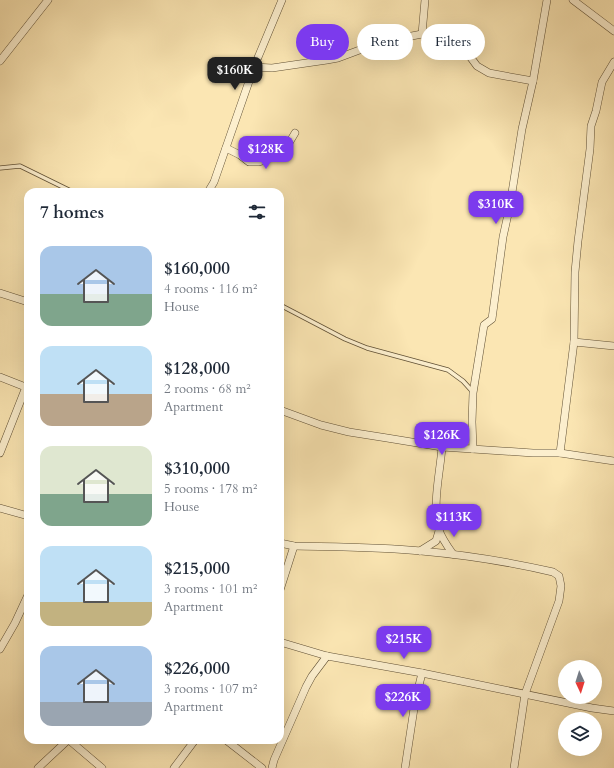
<!DOCTYPE html>
<meta charset="utf-8">
<style>
:root{--surface:#fff;--page:#f2f2f3;--text:#1f2937;--muted:#747a83;--accent:#7c3aed}
body{margin:0;font-family:Cardo,serif;background:var(--page);color:var(--text);height:100vh;display:flex;flex-direction:column;font-size:15px;white-space:nowrap}
*{box-sizing:border-box;margin:0}
p{font-size:13px;color:var(--muted)}
.icon{flex:none;width:22px;height:22px;fill:none;stroke:currentColor;stroke-width:2;stroke-linecap:round;stroke-linejoin:round}
.map{position:relative;flex:1;overflow:hidden}
.panel{position:absolute;left:24px;top:188px;width:260px;height:556px;display:flex;flex-direction:column;background:var(--surface);border-radius:12px;box-shadow:0 4px 16px #0002}
.panel>*{flex:none}
.hud{position:absolute;left:296px;top:24px;width:258px;height:36px;display:flex;gap:8px}
.needle{width:26px;rotate:176deg}
.fabs{position:absolute;left:558px;top:660px;display:grid;gap:8px}
.fabs a{display:grid;place-items:center;width:44px;height:44px;border-radius:50%;background:var(--surface);box-shadow:0 4px 16px #0002;font-size:20px}
.price{position:absolute;translate:-50% -34px;padding:0 9px;border-radius:8px;background:var(--accent);color:#fff;font-size:13px;line-height:26px;filter:drop-shadow(0 1px 2px #0008)}
.price::after{content:'';position:absolute;left:50%;top:24px;width:12px;height:9px;margin-left:-6px;background:inherit;clip-path:polygon(0 0,100% 0,50% 100%)}
.price.current{background:#222;color:#fff}
ul{padding:0;list-style:none}
li{display:flex;align-items:center;gap:12px;height:100px;padding:0 16px}
li span{display:grid;place-items:center;flex:none;width:112px;height:80px;border-radius:12px;color:#555}
li>.icon{margin-inline-start:auto}
span .icon{width:48px;height:48px;fill:#fffc;stroke-width:1}
li b{font-size:17px}
h2{display:flex;justify-content:space-between;align-items:center;height:48px;padding:0 16px;font-size:17px}
.pill{padding:0 14px;border-radius:18px;background:var(--surface);box-shadow:0 4px 16px #0002;font-size:14px;line-height:36px}
.pill.current{background:var(--accent);color:#fff}
.map>svg:first-child{display:block}
</style>
<div class="map">
<svg width="614" height="768" viewBox="0 0 614 768">
<rect width="100%" height="100%" fill="#fbe6b3"/>
<filter id="stains"><feTurbulence type="fractalNoise" baseFrequency=".005" numOctaves="4"/><feColorMatrix values="0 0 0 0 .2 0 0 0 0 .09 0 0 0 0 .02 0 0 0 .5 -.17"/></filter>
<radialGradient id="worn" r=".72"><stop offset=".6" stop-color="#630" stop-opacity="0"/><stop offset="1" stop-color="#630" stop-opacity=".3"/></radialGradient>
<g fill="none" stroke-linecap="round" stroke-linejoin="round">
<defs>
<g id="service">
<path d="M 0,168 L 20,166 L 73,192"/>
<path d="M 280,305 L 345,339 L 367,348 L 448,370 L 463,381 L 473,392"/>
</g>
<g id="minor">
<path d="M 573,0 L 614,31"/>
<path d="M 422,34 L 425,0"/>
<path d="M 0,61 L 48,0"/>
<path d="M 254,67 L 272,68 L 327,60 L 338,58 L 381,42 L 422,34 L 443,37 L 460,43 L 477,66 L 489,73 L 533,81"/>
<path d="M 226,148 L 240,155 L 249,162 L 259,162 L 266,160 L 281,151 L 289,143 L 295,133"/>
<path d="M 208,192 L 214,182 L 254,67 L 282,0"/>
<path d="M 0,293 L 28,302"/>
<path d="M 574,342 L 614,346"/>
<path d="M 0,377 L 28,388"/>
<path d="M 280,410 L 321,425 L 349,432 L 387,438 L 442,447 L 533,453 L 560,453 L 614,461"/>
<path d="M 442,447 C 440,474 432,503 439,530 C 442,539 448,547 453,554"/>
<path d="M 473,449 L 472,422 L 473,393 L 484,325 L 492,319 L 503,237 L 510,205 L 522,129 L 533,81 L 547,0"/>
<path d="M 0,453 L 26,387"/>
<path d="M 560,453 L 574,342 L 575,272 L 578,241 L 590,149 L 591,126 L 596,111 L 602,82 L 614,62"/>
<path d="M 0,508 L 28,516"/>
<path d="M 280,543 L 294,546 C 336,547 379,547 421,551 C 466,555 510,562 553,572 L 559,576 L 561,586 L 559,601 L 525,694 L 514,768"/>
<path d="M 420,551 L 436,541 L 439,531"/>
<path d="M 280,590 L 294,546"/>
<path d="M 280,642 L 327,656 L 422,673 L 592,708 L 614,711"/>
<path d="M 0,649 L 15,623 L 28,595"/>
<path d="M 69,740 L 102,768"/>
<path d="M 226,740 L 262,768"/>
<path d="M 38,768 L 68,740"/>
<path d="M 174,768 L 195,740"/>
<path d="M 272,768 L 274,760 L 306,687 L 312,676 L 327,656"/>
<path d="M 405,768 L 415,702 L 422,673"/>
</g>
</defs>
<use href="#service" stroke="#605035" stroke-width="5"/>
<use href="#minor" stroke="#605035" stroke-width="8"/>
<use href="#service" stroke="#fcefce" stroke-width="3.5"/>
<use href="#minor" stroke="#fcefce" stroke-width="7"/>
</g>
<rect width="100%" height="100%" filter="url(#stains)"/>
<rect width="100%" height="100%" fill="url(#worn)"/>
</svg>
<div class="fabs">
<a><svg class="needle" viewBox="-14 -14 28 28"><path d="M0-13l5 13h-10z" fill="#e53935"/><path d="M0 13l5-13h-10z" fill="#747a83"/></svg></a>
<a><svg class="icon" aria-label="layers" viewBox="0 0 24 24"><path d="M12 4l9 5-9 5-9-5zM3 14l9 5 9-5"/></svg></a>
</div>
<b class="price current" style="left:235px;top:91px">$160K</b>
<b class="price" style="left:266px;top:170px">$128K</b>
<b class="price" style="left:496px;top:225px">$310K</b>
<b class="price" style="left:442px;top:456px">$126K</b>
<b class="price" style="left:454px;top:538px">$113K</b>
<b class="price" style="left:404px;top:660px">$215K</b>
<b class="price" style="left:403px;top:718px">$226K</b>
<div class="hud">
<a class="pill current">Buy</a>
<a class="pill">Rent</a>
<a class="pill">Filters</a>
</div>
<section class="panel">
<h2>7 homes<svg class="icon" aria-label="filters" viewBox="0 0 24 24"><path d="M4 7h16M4 17h16"/><circle cx="9" cy="7" r="2"/><circle cx="15" cy="17" r="2"/></svg></h2>
<ul>
<li><span style="background:linear-gradient(#a9c7e8 60%,#7fa58c 0)"><svg class="icon" aria-label="home" viewBox="0 0 24 24"><path d="M3 11l9-7 9 7M6 9v11h12V9"/></svg></span><div><b>$160,000</b><p>4 rooms · 116 m²</p><p>House</p></div></li>
<li><span style="background:linear-gradient(#bfe0f5 60%,#b9a48a 0)"><svg class="icon" aria-label="home" viewBox="0 0 24 24"><path d="M3 11l9-7 9 7M6 9v11h12V9"/></svg></span><div><b>$128,000</b><p>2 rooms · 68 m²</p><p>Apartment</p></div></li>
<li><span style="background:linear-gradient(#dfe7d0 60%,#7fa58c 0)"><svg class="icon" aria-label="home" viewBox="0 0 24 24"><path d="M3 11l9-7 9 7M6 9v11h12V9"/></svg></span><div><b>$310,000</b><p>5 rooms · 178 m²</p><p>House</p></div></li>
<li><span style="background:linear-gradient(#bfe0f5 70%,#c2b280 0)"><svg class="icon" aria-label="home" viewBox="0 0 24 24"><path d="M3 11l9-7 9 7M6 9v11h12V9"/></svg></span><div><b>$215,000</b><p>3 rooms · 101 m²</p><p>Apartment</p></div></li>
<li><span style="background:linear-gradient(#a9c7e8 70%,#9aa5b1 0)"><svg class="icon" aria-label="home" viewBox="0 0 24 24"><path d="M3 11l9-7 9 7M6 9v11h12V9"/></svg></span><div><b>$226,000</b><p>3 rooms · 107 m²</p><p>Apartment</p></div></li>
</ul>
</section>
</div>
